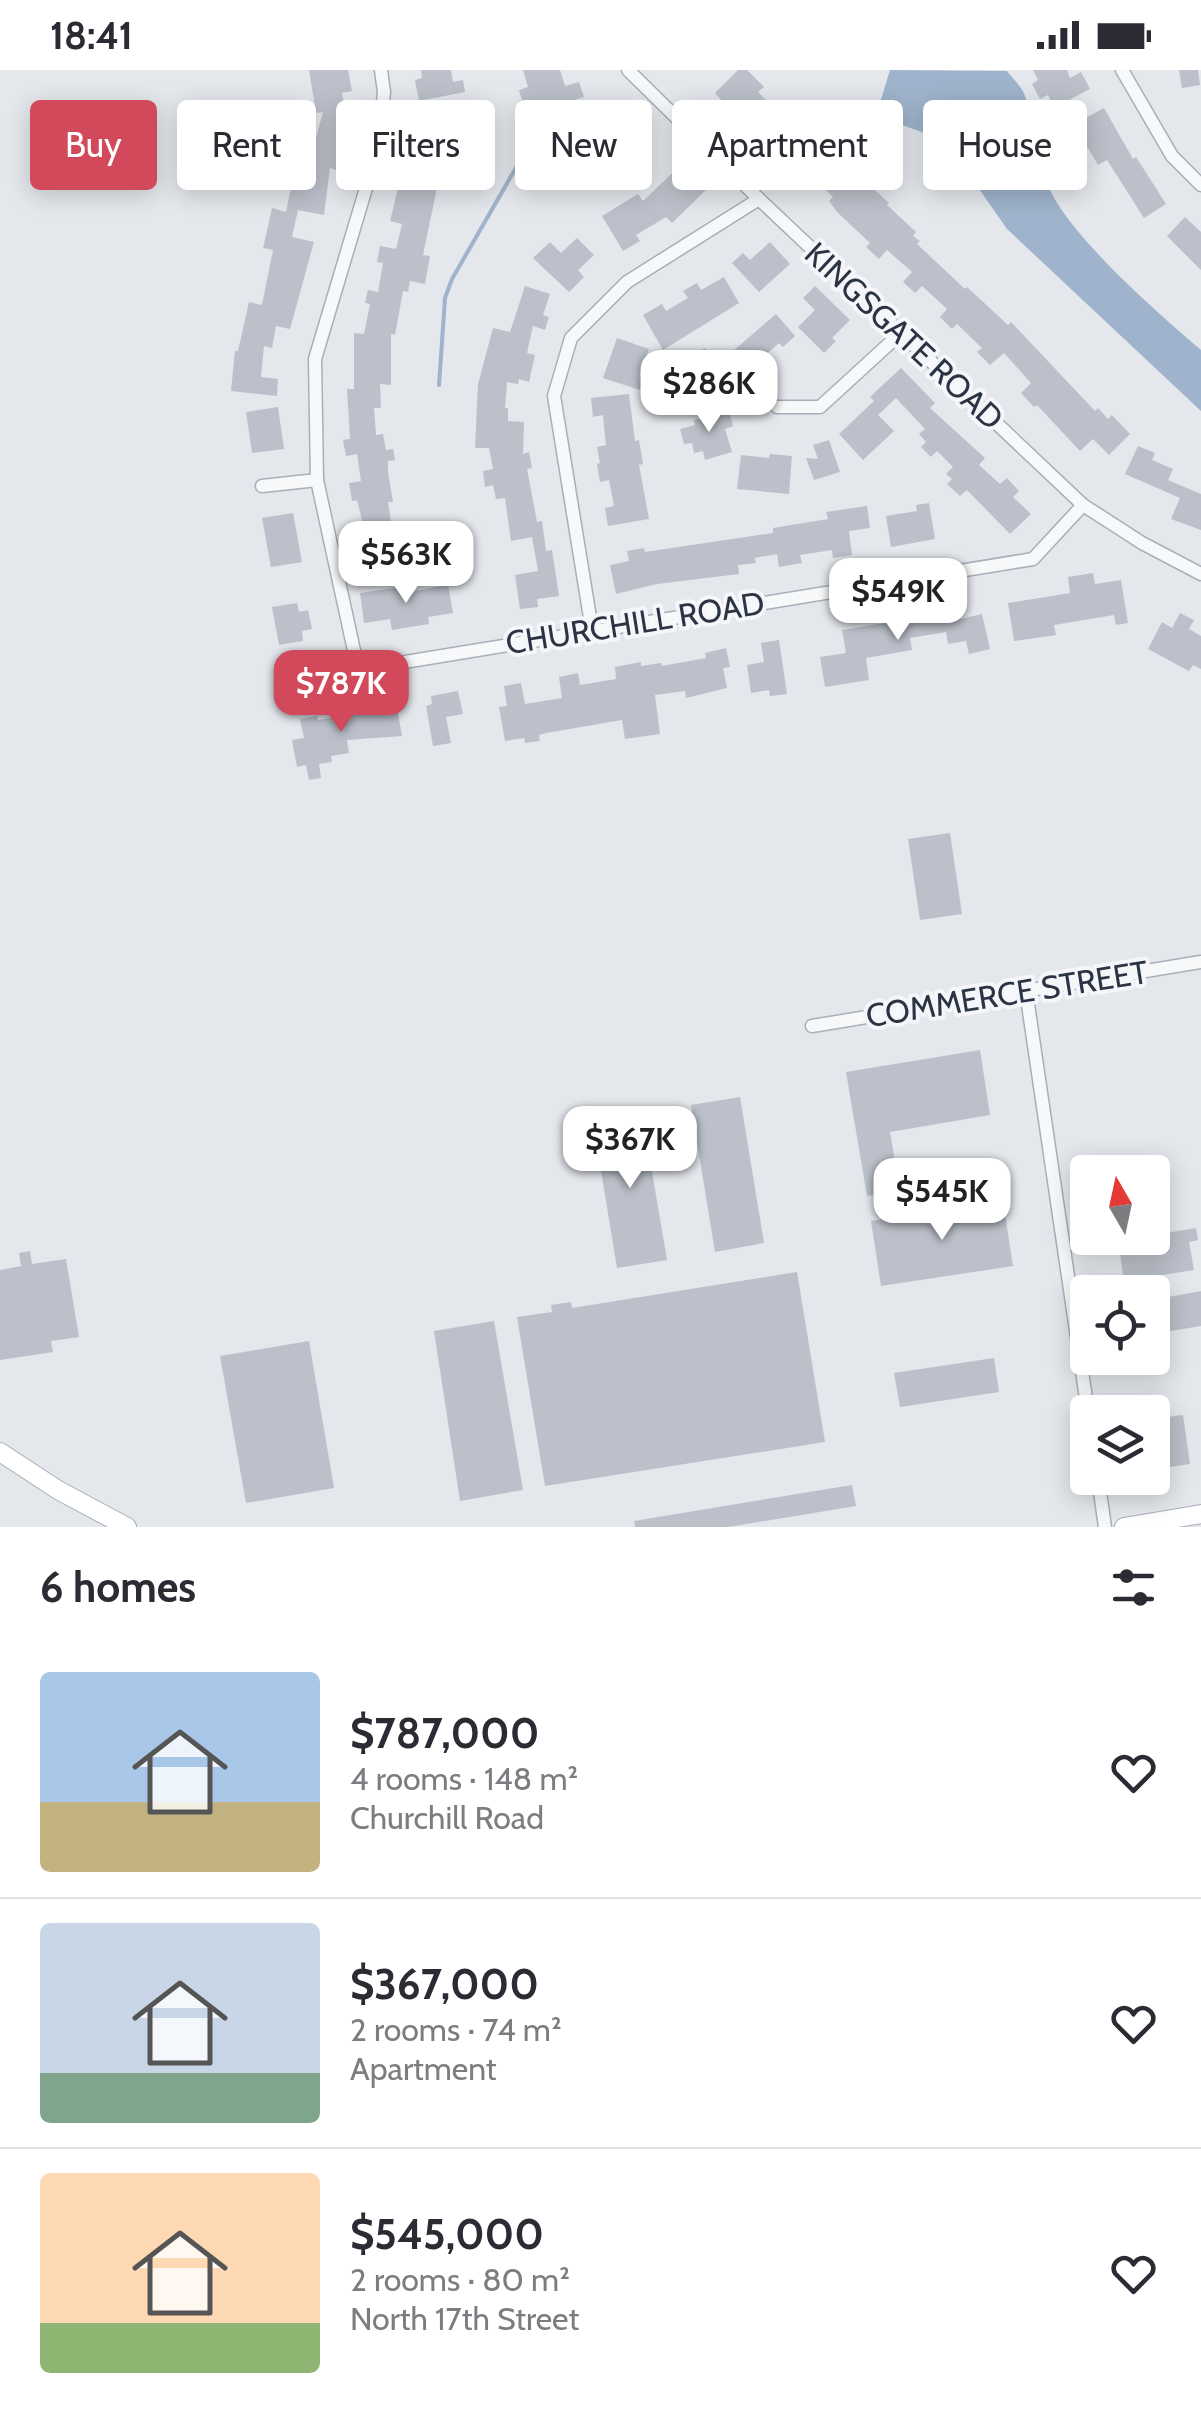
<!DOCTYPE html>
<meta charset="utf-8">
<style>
:root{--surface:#fff;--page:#f7f7f7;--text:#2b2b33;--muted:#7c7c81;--line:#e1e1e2;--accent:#d1495b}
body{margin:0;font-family:Cabin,sans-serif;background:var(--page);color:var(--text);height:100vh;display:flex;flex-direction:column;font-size:38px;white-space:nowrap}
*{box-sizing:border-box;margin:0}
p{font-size:32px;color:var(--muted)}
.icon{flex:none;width:55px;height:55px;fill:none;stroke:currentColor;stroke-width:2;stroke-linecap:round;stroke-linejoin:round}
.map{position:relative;height:1457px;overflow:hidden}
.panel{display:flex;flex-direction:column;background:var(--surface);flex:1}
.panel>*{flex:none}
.guide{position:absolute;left:30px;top:30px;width:1142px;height:90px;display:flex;gap:20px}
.needle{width:65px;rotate:351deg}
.controls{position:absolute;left:1070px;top:1085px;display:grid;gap:20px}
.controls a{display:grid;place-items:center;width:100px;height:100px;border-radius:10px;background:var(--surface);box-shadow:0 5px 25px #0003;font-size:50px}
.price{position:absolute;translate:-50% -85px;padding:0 22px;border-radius:20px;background:#fff;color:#222;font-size:32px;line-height:65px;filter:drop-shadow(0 2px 5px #0008)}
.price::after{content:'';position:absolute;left:50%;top:60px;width:30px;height:22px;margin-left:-15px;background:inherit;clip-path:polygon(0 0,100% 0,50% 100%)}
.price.active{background:var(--accent);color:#fff}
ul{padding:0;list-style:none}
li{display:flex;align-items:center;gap:30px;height:250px;padding:0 40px}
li+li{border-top:2px solid var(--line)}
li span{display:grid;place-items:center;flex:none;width:280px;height:200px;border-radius:10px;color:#555}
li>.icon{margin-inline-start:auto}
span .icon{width:120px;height:120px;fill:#fffc;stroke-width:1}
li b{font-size:42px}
h2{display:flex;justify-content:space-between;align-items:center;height:120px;padding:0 40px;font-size:42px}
.tag{padding:0 35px;border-radius:10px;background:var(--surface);box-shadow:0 5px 25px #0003;font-size:35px;line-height:90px}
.tag.active{background:var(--accent);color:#fff}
.status{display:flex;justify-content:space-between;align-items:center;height:70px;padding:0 50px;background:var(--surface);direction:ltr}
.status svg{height:28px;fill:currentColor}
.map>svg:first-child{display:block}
</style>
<div class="status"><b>18:41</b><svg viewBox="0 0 49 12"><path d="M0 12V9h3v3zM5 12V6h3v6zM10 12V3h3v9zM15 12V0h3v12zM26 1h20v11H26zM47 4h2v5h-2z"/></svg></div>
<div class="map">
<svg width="1201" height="1457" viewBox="0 0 1201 1457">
<rect width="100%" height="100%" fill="#e4e7ec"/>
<path fill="#9fb4cc" d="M 890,0 L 1007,1 C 1013,9 1022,17 1025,26 C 1035,55 1035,88 1048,116 C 1071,168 1157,242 1201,280 L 1201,341 L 1007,159 L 945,70 L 876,46 Z"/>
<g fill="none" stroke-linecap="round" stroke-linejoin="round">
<path stroke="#9fb4cc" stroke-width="4" d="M 439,315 L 445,228 L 452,209 L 521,89 L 556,60 L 623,35"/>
</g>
<g fill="#bbc0ca">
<path d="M 309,0 L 348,0 L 352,21 L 342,23 L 348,55 L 336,100 L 330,98 L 324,145 L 298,140 L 292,167 L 314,172 L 290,259 L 276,256 L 272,278 L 264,276 L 261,307 L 278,309 L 277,326 L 231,321 L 235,281 L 238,281 L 249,232 L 262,235 L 273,180 L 263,178 L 272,138 L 286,142 L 295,99 L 307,101 L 323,42 L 316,43 Z"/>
<path d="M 421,0 L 451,0 L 453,12 L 463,10 L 465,22 L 419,31 L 415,10 L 422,8 Z"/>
<path d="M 523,0 L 560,0 L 565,16 L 579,12 L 584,27 L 526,44 L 519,20 L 528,17 Z"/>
<path d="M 738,0 L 747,0 L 764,17 L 758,22 L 786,51 L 794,44 L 804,55 L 800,58 L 831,88 L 835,83 L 889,133 L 887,135 L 916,162 L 913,166 L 920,171 L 917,174 L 965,219 L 967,217 L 1008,255 L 1011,252 L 1095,341 L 1098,338 L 1108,349 L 1112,345 L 1130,364 L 1109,385 L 1093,369 L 1080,381 L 1037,335 L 1034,337 L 1021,323 L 1031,313 L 1004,283 L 990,295 L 977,282 L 982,278 L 957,254 L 952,259 L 940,247 L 947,239 L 922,216 L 915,223 L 903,212 L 912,202 L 887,180 L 879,189 L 866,177 L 870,173 L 838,143 L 829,131 L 833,127 L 812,106 L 802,116 L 788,102 L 798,92 L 780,73 L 768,84 L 721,35 L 724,33 L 715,23 Z"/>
<path d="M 1033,0 L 1067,0 L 1070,8 L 1081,2 L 1090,19 L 1054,38 L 1048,25 L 1040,29 L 1032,14 L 1038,10 Z"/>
<path d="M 1179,0 L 1198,0 L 1200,15 L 1182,18 Z"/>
<path d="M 1104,38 L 1133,89 L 1136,87 L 1166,134 L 1144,148 L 1107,90 L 1098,95 L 1088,78 L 1083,81 L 1069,57 Z"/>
<path d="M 418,43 L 455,48 L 454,59 L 460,60 L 456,93 L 451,111 L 439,108 L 423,185 L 430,186 L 425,214 L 410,211 L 408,222 L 403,221 L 395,265 L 391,264 L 391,315 L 380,314 L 381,338 L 374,338 L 376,365 L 383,364 L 386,380 L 393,379 L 395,390 L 388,391 L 388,402 L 393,432 L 388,432 L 393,464 L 399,463 L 403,489 L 362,495 L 360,480 L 366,479 L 362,450 L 357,430 L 352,431 L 349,413 L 361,411 L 357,384 L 346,386 L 343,370 L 350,369 L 347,319 L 354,319 L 354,263 L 364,264 L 370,234 L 365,233 L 368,220 L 378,222 L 383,193 L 377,192 L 380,176 L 396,179 L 402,154 L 390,151 L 400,110 L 407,112 L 416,78 Z"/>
<path d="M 622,47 L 629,83 L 594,90 L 589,68 L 581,70 L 578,56 Z"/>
<path d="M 685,91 L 710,116 L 672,153 L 666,147 L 636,165 L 640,171 L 623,181 L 602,146 L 638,124 L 643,131 Z"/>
<path d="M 1185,147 L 1201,162 L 1201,200 L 1167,166 Z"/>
<path d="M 577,168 L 594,185 L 578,200 L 584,207 L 569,222 L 533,188 L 550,172 L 561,183 Z"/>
<path d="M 770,172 L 790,194 L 759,222 L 732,193 L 743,183 L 750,190 Z"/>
<path d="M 724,207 L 739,233 L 663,280 L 643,245 L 662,234 L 666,241 L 688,228 L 683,221 L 697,213 L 701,220 Z"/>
<path d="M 525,216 L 550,224 L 543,245 L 549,247 L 545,260 L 533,256 L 527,283 L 535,285 L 529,312 L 519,309 L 518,314 L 507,312 L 505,338 L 508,338 L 508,351 L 524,352 L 523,384 L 529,382 L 532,398 L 527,399 L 537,452 L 542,451 L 546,481 L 552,480 L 559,526 L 537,529 L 538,537 L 520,539 L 515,505 L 538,501 L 532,467 L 511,471 L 505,428 L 496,429 L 493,415 L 485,417 L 483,401 L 493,399 L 489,378 L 475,378 L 478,314 L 493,258 L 510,262 Z"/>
<path d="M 815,216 L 850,250 L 832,268 L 836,271 L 824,283 L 798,257 L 815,240 L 803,228 Z"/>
<path d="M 776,244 L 795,266 L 783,277 L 779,273 L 757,292 L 751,285 L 721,331 L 684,307 L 704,278 L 725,292 L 732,282 Z"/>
<path d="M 617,268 L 649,279 L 639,307 L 644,309 L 640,320 L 603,308 Z"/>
<path d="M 901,298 L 935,333 L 930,338 L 985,388 L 979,395 L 1000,414 L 1007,408 L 1019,421 L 1013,427 L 1031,444 L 1010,464 L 967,420 L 960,426 L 947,414 L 952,409 L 946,404 L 953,397 L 937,381 L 931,387 L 921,377 L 926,372 L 919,364 L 925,359 L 896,328 L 878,345 L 894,361 L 863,390 L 839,364 L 874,331 L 870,327 Z"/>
<path d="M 629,324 L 635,371 L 639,370 L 643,394 L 639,395 L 649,449 L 608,456 L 605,438 L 614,436 L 609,410 L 600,412 L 597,394 L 600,393 L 597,377 L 606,375 L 603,345 L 593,347 L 591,328 Z"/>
<path d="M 278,337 L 284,379 L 252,383 L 246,342 Z"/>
<path d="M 729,341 L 733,356 L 725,359 L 732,382 L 705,390 L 703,381 L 694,383 L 692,373 L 684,374 L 680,359 L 695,355 L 694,350 Z"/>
<path d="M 829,370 L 840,402 L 814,410 L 806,388 L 818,389 L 813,375 Z"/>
<path d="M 1138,376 L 1155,383 L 1152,390 L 1173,399 L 1168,410 L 1201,424 L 1201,460 L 1171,449 L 1180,428 L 1125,404 Z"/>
<path d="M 770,384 L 792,386 L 789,424 L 737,419 L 741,385 L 769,388 Z"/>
<path d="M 929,433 L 935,469 L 891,477 L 886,446 L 917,441 L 916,435 Z"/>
<path d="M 867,436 L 870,458 L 849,461 L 852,485 L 833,488 L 832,480 L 800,485 L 802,493 L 779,497 L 777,484 L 755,488 L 756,493 L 738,495 L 739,504 L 657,514 L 616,524 L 610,495 L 629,491 L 627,481 L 644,478 L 645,482 L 773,463 L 773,458 L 828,449 L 826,442 Z"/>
<path d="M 293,443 L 302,492 L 271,497 L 262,448 Z"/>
<path d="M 1093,503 L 1095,514 L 1121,510 L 1128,553 L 1116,555 L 1114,545 L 1054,555 L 1056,565 L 1014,571 L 1008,533 L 1070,523 L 1068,507 Z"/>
<path d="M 448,515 L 453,543 L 428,547 L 429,554 L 392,560 L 390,549 L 364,553 L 360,523 L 402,517 L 403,523 Z"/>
<path d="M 297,533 L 299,542 L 308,540 L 312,559 L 302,561 L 303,571 L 279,575 L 272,537 Z"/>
<path d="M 959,541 L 961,549 L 982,544 L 990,579 L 969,584 L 966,571 L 948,574 L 946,562 L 910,568 L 912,580 L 866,588 L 869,610 L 825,617 L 820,587 L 846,583 L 842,560 Z"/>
<path d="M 1180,543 L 1194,550 L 1189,559 L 1201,566 L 1201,599 L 1193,595 L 1189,601 L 1148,579 L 1162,552 L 1172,558 Z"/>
<path d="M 779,570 L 787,624 L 770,626 L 769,620 L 751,623 L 747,595 L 764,592 L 761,573 Z"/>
<path d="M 726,578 L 730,597 L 723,598 L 727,618 L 686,628 L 685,621 L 655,625 L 660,664 L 625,669 L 622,650 L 546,663 L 539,665 L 540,671 L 525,673 L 524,668 L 505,671 L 499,637 L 507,636 L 504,616 L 521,613 L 525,634 L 562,628 L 559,607 L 578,603 L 580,615 L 616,609 L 615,597 L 641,592 L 641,596 L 661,593 L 662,596 L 706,588 L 705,583 Z"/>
<path d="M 458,621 L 463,644 L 446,647 L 451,673 L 433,676 L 426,636 L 432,634 L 431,626 Z"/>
<path d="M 373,636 L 374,641 L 397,637 L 402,666 L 347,670 L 349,683 L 331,686 L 332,692 L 319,694 L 321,708 L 309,710 L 306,695 L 297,697 L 292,670 L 304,668 L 300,649 L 317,646 L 318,650 L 351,645 L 350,640 Z"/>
<path d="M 950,763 L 962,844 L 920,850 L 908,769 Z"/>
<path d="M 980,980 L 990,1045 L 890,1062 L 900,1121 L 867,1126 L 846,1002 Z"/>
<path d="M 740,1027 L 764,1173 L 715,1182 L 691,1035 Z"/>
<path d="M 642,1043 L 667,1190 L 617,1198 L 593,1052 Z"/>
<path d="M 1003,1131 L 1013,1196 L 881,1216 L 871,1151 Z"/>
<path d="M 1196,1158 L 1198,1170 L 1189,1172 L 1194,1200 L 1124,1211 L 1118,1171 Z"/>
<path d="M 30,1181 L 32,1194 L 66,1189 L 79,1267 L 51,1271 L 53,1282 L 0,1290 L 0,1200 L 21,1196 L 19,1183 Z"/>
<path d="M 797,1202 L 825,1372 L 545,1416 L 517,1247 L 552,1242 L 551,1235 L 571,1232 L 572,1238 Z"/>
<path d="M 1201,1221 L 1201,1256 L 1152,1264 L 1152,1230 Z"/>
<path d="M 494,1251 L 523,1420 L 460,1431 L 434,1261 Z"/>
<path d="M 309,1271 L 334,1418 L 246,1433 L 220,1286 Z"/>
<path d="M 994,1288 L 999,1322 L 900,1337 L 894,1303 Z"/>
<path d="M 1183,1345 L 1190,1394 L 1156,1399 L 1152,1349 Z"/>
<path d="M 852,1415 L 856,1436 L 728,1457 L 635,1457 L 634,1451 Z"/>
</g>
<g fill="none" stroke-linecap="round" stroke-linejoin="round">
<defs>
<g id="street">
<path d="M 628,0 L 759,129 L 1083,435 L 1142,473 L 1201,504"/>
<path d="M 1122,0 L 1172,86 L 1201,115"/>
<path d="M 777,337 L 820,337 L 902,262"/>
<path d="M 262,416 L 317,410"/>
<path d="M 592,560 L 554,326 L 571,268 L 627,212 L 759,129"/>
<path d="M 358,599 L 317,410 L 315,289 L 378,78 L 384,22 L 381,0"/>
<path d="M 283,612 L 1033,489 L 1083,435"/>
<path d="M 1026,921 L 1088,1342"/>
<path d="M 812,956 L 1201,892"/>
<path d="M 1098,1408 L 1105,1457"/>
</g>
<g id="secondary">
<path d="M 0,1382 L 58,1420 L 127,1457"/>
<path d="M 1124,1457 L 1201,1444"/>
</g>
</defs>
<use href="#street" stroke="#a9aeb7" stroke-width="15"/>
<use href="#secondary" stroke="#a9aeb7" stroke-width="20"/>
<use href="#street" stroke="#f7f8fa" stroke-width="12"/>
<use href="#secondary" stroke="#fff" stroke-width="18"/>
</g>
<g text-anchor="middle" stroke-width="8" stroke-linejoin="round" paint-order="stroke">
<g font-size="32" fill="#2b3445" stroke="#f4f6f9">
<text transform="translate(904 266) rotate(43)" y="11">KINGSGATE ROAD</text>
<text transform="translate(635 553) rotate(-9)" y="11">CHURCHILL ROAD</text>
<text transform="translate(1007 924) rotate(-9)" y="11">COMMERCE STREET</text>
</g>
</g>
</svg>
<div class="controls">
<a><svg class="needle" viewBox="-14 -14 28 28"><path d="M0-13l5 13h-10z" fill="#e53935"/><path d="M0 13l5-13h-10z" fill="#7c7c81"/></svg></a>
<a><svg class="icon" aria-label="locate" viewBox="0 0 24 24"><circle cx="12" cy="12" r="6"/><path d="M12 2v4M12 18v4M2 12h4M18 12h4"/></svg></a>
<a><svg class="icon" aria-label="layers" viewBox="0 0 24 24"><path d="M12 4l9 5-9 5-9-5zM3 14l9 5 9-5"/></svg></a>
</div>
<b class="price" style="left:709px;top:365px">$286K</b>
<b class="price" style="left:406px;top:536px">$563K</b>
<b class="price" style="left:898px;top:573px">$549K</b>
<b class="price active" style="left:341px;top:665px">$787K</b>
<b class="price" style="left:630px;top:1121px">$367K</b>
<b class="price" style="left:942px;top:1173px">$545K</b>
<div class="guide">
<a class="tag active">Buy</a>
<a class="tag">Rent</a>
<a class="tag">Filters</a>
<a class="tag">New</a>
<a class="tag">Apartment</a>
<a class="tag">House</a>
</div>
</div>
<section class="panel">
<h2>6 homes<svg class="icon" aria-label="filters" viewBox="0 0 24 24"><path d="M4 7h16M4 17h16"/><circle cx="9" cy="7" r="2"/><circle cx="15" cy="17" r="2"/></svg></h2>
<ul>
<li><span style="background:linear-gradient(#a9c7e8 65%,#c2b280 0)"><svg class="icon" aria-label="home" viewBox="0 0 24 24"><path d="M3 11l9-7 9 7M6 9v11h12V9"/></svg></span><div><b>$787,000</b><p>4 rooms · 148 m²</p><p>Churchill Road</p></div><svg class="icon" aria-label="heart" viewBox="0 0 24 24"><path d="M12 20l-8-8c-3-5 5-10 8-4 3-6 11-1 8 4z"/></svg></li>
<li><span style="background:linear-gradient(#c9d6e8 75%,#7fa58c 0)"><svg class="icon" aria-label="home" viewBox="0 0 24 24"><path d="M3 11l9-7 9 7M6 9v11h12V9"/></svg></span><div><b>$367,000</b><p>2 rooms · 74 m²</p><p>Apartment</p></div><svg class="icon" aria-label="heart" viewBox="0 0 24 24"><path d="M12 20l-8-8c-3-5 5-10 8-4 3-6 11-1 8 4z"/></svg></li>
<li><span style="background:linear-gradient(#ffd9b3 75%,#8fb573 0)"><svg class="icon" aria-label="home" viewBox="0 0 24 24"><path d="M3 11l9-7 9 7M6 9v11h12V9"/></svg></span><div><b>$545,000</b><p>2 rooms · 80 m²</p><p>North 17th Street</p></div><svg class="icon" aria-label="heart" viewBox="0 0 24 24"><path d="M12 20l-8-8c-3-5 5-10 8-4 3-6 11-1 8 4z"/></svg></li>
</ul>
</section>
